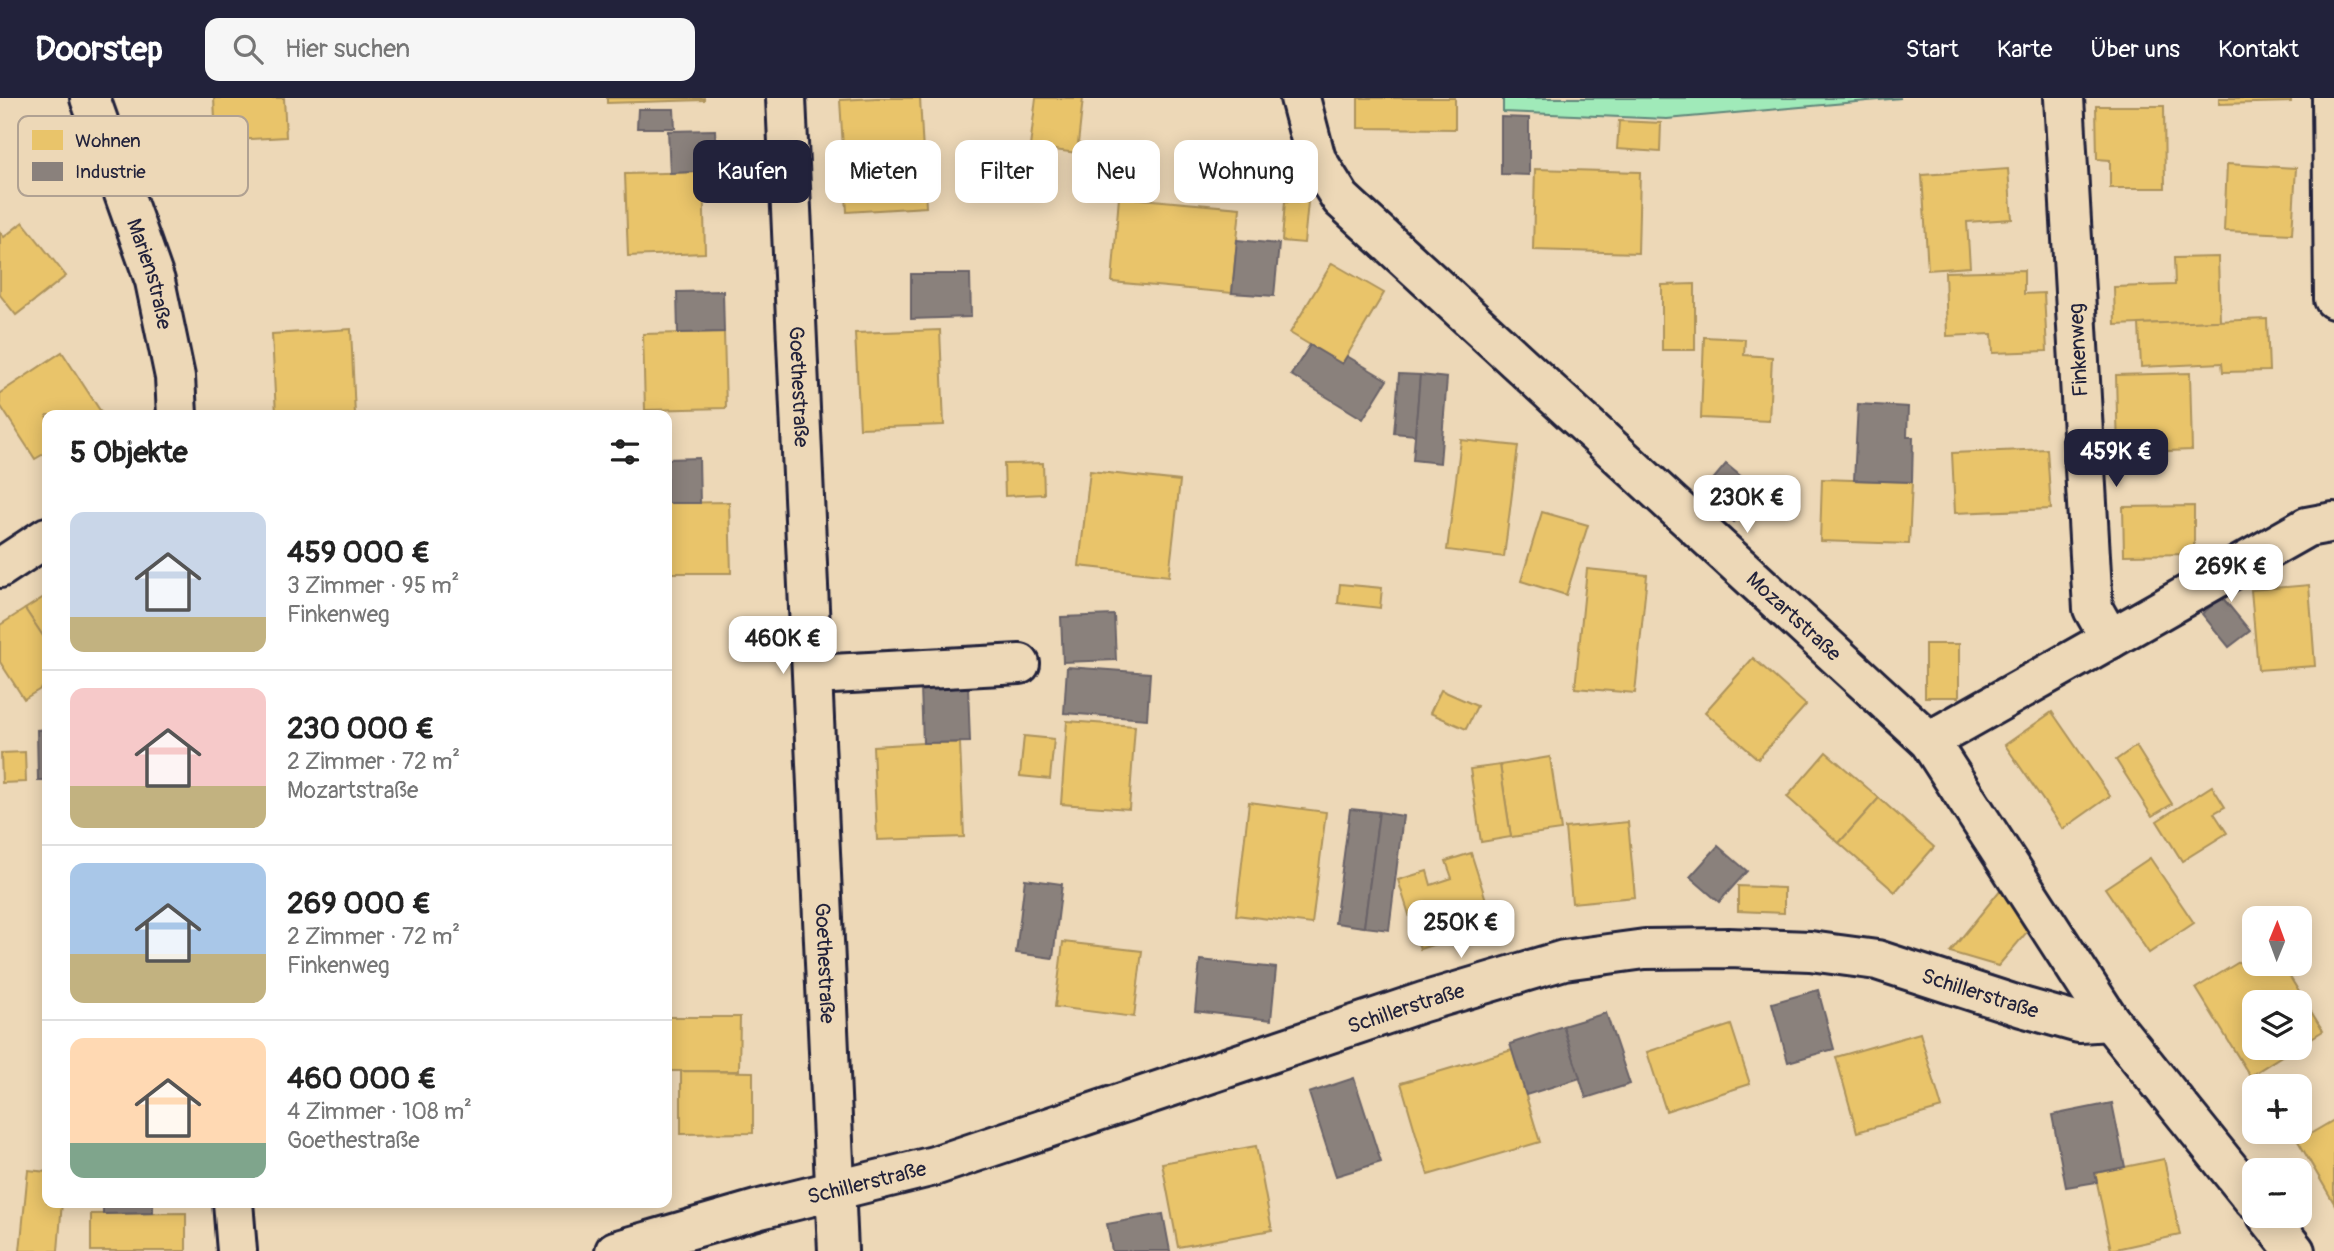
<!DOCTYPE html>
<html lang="de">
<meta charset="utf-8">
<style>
:root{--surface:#fff;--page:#f6f6f6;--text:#222;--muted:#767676;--line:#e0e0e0;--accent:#22223b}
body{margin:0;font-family:Pangolin,sans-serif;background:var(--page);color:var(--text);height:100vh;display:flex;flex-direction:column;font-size:26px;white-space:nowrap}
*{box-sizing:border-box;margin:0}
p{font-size:23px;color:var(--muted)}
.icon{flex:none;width:38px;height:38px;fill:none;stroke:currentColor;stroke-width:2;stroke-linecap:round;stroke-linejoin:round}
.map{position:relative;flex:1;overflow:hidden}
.drawer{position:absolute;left:42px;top:312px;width:630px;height:798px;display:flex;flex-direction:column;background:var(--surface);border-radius:14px;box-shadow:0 4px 18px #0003}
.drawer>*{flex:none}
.hud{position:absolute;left:693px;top:42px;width:665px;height:63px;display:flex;gap:14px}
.needle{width:46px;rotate:1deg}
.buttons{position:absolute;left:2242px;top:808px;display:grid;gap:14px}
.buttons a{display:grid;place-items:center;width:70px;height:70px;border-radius:14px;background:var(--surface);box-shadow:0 4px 18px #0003;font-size:35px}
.price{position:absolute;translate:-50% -60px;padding:0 16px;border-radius:14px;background:#fff;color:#222;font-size:23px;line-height:46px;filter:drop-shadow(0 2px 4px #0008)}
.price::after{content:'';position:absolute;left:50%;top:42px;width:21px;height:16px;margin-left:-10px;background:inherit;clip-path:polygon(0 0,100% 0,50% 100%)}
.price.current{background:var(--accent);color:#fff}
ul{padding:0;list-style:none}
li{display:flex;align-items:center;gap:21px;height:175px;padding:0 28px}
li+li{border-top:2px solid var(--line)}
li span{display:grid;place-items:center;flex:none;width:196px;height:140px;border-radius:14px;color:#555}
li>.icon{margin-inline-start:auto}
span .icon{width:84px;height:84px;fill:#fffc;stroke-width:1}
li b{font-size:30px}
h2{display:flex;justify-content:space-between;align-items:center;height:84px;padding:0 28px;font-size:30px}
.chip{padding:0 24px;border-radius:14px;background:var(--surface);box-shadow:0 4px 18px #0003;font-size:24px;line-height:63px}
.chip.current{background:var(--accent);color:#fff}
header{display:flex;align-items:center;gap:42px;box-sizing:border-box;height:98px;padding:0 35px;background:var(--accent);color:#fff}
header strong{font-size:33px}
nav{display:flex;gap:38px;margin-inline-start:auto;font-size:24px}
.search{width:490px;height:63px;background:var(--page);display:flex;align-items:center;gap:18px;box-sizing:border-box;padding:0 24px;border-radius:14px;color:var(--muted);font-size:26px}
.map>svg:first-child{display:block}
</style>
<header>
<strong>Doorstep</strong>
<div class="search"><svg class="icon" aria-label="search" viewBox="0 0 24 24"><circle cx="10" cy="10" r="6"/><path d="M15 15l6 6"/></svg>Hier suchen</div>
<nav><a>Start</a><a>Karte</a><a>Über uns</a><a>Kontakt</a></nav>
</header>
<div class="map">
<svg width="2334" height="1153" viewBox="0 0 2334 1153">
<rect width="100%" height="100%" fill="#edd8b7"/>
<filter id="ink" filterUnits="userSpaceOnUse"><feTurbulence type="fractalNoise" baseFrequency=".0143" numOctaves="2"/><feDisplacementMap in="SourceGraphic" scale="14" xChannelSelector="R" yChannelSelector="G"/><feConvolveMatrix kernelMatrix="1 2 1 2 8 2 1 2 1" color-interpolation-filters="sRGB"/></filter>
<g filter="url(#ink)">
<path fill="#a0eab9" stroke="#61867a" stroke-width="2" d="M 1503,0 L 1901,0 L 1667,21 L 1503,14 Z"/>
<g fill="#e9c46a" stroke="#ad935c" stroke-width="2">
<path d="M 214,0 L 284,0 L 286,39 L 216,43 Z"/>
<path d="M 607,0 L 704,0 L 704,2 L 607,5 Z"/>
<path d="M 877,0 L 920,0 L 926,109 L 847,114 L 840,2 Z"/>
<path d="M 1036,0 L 1083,0 L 1077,55 L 1030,49 Z"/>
<path d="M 1358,0 L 1455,0 L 1455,31 L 1358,30 Z"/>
<path d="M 2219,0 L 2291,0 L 2291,4 L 2219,6 Z"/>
<path d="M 2096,8 L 2164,8 L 2165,90 L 2110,90 L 2110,62 L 2097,61 Z"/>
<path d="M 1619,23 L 1661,25 L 1660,54 L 1617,51 Z"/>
<path d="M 2227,66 L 2296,70 L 2292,136 L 2224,133 Z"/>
<path d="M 1535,71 L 1640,74 L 1638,155 L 1533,152 Z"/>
<path d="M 2008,71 L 2012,121 L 1967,124 L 1970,169 L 1928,172 L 1922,77 Z"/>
<path d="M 703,74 L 705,155 L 628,158 L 625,76 Z"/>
<path d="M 1119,99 L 1240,110 L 1232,195 L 1112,184 Z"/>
<path d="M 1285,103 L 1308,104 L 1304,145 L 1282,143 Z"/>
<path d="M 23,124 L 66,178 L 16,217 L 0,197 L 0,134 L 4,139 Z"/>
<path d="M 2218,159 L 2220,223 L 2115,227 L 2114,189 L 2175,187 L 2174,160 Z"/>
<path d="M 1332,165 L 1384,195 L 1342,266 L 1290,235 Z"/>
<path d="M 2024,172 L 2024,196 L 2044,195 L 2047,253 L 1993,255 L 1992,236 L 1947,238 L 1945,174 Z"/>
<path d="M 1695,186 L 1695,252 L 1662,252 L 1662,187 Z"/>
<path d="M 2267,221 L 2269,273 L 2223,274 L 2222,265 L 2141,269 L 2139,226 Z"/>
<path d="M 351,231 L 355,317 L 276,317 L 272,236 Z"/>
<path d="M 940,232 L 944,327 L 860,330 L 855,235 Z"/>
<path d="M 724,234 L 726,310 L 645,312 L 643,236 Z"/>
<path d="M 1704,239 L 1745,241 L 1744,257 L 1772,259 L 1769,323 L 1701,320 Z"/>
<path d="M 62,254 L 103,317 L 47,317 L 47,354 L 35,361 L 0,307 L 0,295 Z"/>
<path d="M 2190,275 L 2192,352 L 2118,355 L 2116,277 Z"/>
<path d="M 1461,342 L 1518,348 L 1504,459 L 1447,452 Z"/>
<path d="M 2047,351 L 2051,411 L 1955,415 L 1952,355 Z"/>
<path d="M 1043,365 L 1044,396 L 1005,398 L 1004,366 Z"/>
<path d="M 1090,373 L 1180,383 L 1169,478 L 1079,468 Z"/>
<path d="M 1822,381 L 1912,384 L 1909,446 L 1820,443 Z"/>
<path d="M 729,404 L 731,475 L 667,475 L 667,405 Z"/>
<path d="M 2194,408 L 2194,456 L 2124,457 L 2123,409 Z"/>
<path d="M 1542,414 L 1588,427 L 1566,497 L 1521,483 Z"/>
<path d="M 1587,471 L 1647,477 L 1635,595 L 1575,590 Z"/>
<path d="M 1340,486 L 1382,490 L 1380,510 L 1338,505 Z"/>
<path d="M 2309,487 L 2315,568 L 2258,572 L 2251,492 Z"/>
<path d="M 47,497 L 47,544 L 25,511 Z"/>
<path d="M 25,511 L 47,544 L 47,587 L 24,601 L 0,564 L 0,527 Z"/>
<rect x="1925" y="546" width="34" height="53"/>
<path d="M 1753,560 L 1806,607 L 1758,661 L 1705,614 Z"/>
<path d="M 1441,592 L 1477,608 L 1466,631 L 1430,615 Z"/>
<path d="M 2052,614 L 2110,698 L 2063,731 L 2005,647 Z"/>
<path d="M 1067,623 L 1135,628 L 1129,711 L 1061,706 Z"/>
<path d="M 1024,638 L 1054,641 L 1050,681 L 1020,678 Z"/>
<path d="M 923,645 L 960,645 L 964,739 L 877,742 L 873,648 Z"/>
<path d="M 2136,648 L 2172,706 L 2152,718 L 2116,662 Z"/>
<path d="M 25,654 L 26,684 L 2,685 L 1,655 Z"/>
<path d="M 1826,654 L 1879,700 L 1839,745 L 1787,699 Z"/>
<path d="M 1550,659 L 1561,732 L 1511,739 L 1500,667 Z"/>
<path d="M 1500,667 L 1511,739 L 1481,744 L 1470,671 Z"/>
<path d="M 2212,688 L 2225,709 L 2214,715 L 2227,735 L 2182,763 L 2157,723 Z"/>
<path d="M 1879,700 L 1934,749 L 1895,794 L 1839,745 Z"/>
<path d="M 1249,704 L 1326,714 L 1312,826 L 1236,817 Z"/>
<path d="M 1628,724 L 1635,799 L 1572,805 L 1565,730 Z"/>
<path d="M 1471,755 L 1494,827 L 1420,851 L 1398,782 L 1427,773 L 1431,787 L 1452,780 L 1446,763 Z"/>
<path d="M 2150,760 L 2194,825 L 2149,855 L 2105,790 Z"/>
<path d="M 1738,788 L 1784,790 L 1784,815 L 1738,813 Z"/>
<path d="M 2001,791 L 2027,834 L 1998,868 L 1950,854 Z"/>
<path d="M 1063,844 L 1142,853 L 1134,919 L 1055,909 Z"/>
<path d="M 2254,855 L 2254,866 L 2282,866 L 2323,933 L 2300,947 L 2300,905 L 2254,905 L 2254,950 L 2294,950 L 2250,978 L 2196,890 Z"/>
<path d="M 667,919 L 740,919 L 739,973 L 667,973 Z"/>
<path d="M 1731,927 L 1750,986 L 1666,1013 L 1647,954 Z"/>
<path d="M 1920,935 L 1942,1010 L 1857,1034 L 1836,959 Z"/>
<path d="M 1512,952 L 1540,1044 L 1428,1077 L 1401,985 Z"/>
<path d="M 681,973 L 753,974 L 753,1035 L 681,1036 Z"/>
<path d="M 2334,1022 L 2334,1105 L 2298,1043 Z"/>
<path d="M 1256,1048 L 1272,1132 L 1178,1149 L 1162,1065 Z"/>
<path d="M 2164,1061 L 2180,1137 L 2111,1152 L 2095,1075 Z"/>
<path d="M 28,1072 L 47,1074 L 47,1104 L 62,1104 L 58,1153 L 20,1153 Z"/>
<path d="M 186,1115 L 186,1153 L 91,1153 L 91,1116 Z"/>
</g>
<g fill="#8a817c" stroke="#6b6468" stroke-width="2">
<path d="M 638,11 L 674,11 L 675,30 L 637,30 Z"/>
<path d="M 1501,19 L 1529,20 L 1529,77 L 1501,76 Z"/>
<path d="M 715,32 L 717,73 L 670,75 L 668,33 Z"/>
<path d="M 1237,142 L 1279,146 L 1274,198 L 1232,195 Z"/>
<path d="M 911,176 L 970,176 L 971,219 L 911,221 Z"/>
<path d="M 723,193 L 724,234 L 678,235 L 677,194 Z"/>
<path d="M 1310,247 L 1342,266 L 1347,258 L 1387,282 L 1363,321 L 1291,277 Z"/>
<path d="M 1399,276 L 1420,277 L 1415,337 L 1394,335 Z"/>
<path d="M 1420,277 L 1447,280 L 1440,365 L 1413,362 Z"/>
<path d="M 1858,306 L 1908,309 L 1907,339 L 1913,339 L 1912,384 L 1854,382 Z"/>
<path d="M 699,360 L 700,405 L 667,405 L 667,361 Z"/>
<path d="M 1726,366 L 1760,394 L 1734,424 L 1701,396 Z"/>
<path d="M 2222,499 L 2250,533 L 2229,549 L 2202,516 Z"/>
<path d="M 1114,517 L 1116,562 L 1063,564 L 1061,519 Z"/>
<path d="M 1067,569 L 1150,575 L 1147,621 L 1064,615 Z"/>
<path d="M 968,588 L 970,644 L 923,645 L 921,590 Z"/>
<path d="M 47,631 L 47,682 L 38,682 L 37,632 Z"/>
<path d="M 1350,711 L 1379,714 L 1364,829 L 1335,825 Z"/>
<path d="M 1379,714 L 1403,718 L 1389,832 L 1364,829 Z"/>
<path d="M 1718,748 L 1747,773 L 1719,804 L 1690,779 Z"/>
<path d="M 1025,781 L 1062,786 L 1053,860 L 1016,855 Z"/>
<path d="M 1200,862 L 1276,870 L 1271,922 L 1195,913 Z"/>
<path d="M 1818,892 L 1834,951 L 1788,964 L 1772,905 Z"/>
<path d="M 1606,915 L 1630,986 L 1586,1000 L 1563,928 Z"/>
<path d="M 1563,928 L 1580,980 L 1526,997 L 1510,946 Z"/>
<path d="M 1354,980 L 1381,1064 L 1336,1078 L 1309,995 Z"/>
<path d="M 2112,1005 L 2125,1069 L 2095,1075 L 2097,1084 L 2066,1089 L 2052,1017 Z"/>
<path d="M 103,1104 L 153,1104 L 153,1115 L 103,1116 Z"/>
<path d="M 1163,1116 L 1170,1153 L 1112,1153 L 1107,1126 Z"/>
</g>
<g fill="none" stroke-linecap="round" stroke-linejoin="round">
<defs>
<g id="minor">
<path id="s1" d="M 90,0 L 155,183 L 175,279 L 177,317"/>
<path id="s2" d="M 786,0 L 838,1153"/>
<path id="s3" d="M 1300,0 L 1316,61 L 1341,101 L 1929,643 L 2110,923 L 2254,1102"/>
<path d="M 0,470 L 47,439"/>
<path d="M 2110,541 L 2307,429 L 2334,424"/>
<path d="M 813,577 L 1020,566"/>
<path d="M 1929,643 L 2110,541 L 2093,511 L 2064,0"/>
<path d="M 233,1104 L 237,1153"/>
<path d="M 2267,1118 L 2295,1153"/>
<path id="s4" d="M 615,1153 L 760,1111 L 934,1068 L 1423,904 L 1564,862 L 1645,851 L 1729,850 L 1810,853 L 1877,862 L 2022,909 L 2079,925 L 2110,923"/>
</g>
<path id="tertiary" d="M 2332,0 L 2334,201"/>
</defs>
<use href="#minor" stroke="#22223b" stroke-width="44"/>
<use href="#tertiary" stroke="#22223b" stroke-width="44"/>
<use href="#minor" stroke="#edd8b7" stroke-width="38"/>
<use href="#tertiary" stroke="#edd8b7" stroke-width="38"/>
</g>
</g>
<g text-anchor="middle" stroke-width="7" stroke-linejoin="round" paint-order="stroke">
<g font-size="21" fill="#22223b" stroke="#edd8b7">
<text dy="7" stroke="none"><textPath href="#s1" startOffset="186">Marienstraße</textPath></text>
<text transform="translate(2078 252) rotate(-93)" y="7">Finkenweg</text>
<text dy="7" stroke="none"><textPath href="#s2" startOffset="289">Goethestraße</textPath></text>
<text dy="7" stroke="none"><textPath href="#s3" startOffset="726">Mozartstraße</textPath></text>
<text dy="7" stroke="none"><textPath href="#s2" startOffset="866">Goethestraße</textPath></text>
<text dy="7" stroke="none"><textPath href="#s4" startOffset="1416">Schillerstraße</textPath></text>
<text dy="7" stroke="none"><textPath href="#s4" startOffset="828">Schillerstraße</textPath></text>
<text dy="7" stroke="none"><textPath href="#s4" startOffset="261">Schillerstraße</textPath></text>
</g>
</g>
<rect x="18" y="18" width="230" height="80" rx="10" fill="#edd8b7" stroke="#b0a192" stroke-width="2"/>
<rect x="32" y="32" width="31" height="20" fill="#e9c46a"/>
<rect x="32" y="64" width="31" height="19" fill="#8a817c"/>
<g font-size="19" fill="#22223b">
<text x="75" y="49">Wohnen</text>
<text x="75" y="80">Industrie</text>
</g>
</svg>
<div class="buttons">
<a><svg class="needle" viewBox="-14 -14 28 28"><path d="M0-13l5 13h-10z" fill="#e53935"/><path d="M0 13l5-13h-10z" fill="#767676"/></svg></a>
<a><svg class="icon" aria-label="layers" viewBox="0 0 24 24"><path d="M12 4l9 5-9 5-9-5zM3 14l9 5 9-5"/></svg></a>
<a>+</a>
<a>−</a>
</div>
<b class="price current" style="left:2116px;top:391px">459K €</b>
<b class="price" style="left:1747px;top:437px">230K €</b>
<b class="price" style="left:2231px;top:506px">269K €</b>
<b class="price" style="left:783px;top:578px">460K €</b>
<b class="price" style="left:1461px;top:862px">250K €</b>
<div class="hud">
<a class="chip current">Kaufen</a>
<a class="chip">Mieten</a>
<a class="chip">Filter</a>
<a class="chip">Neu</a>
<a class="chip">Wohnung</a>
</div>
<section class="drawer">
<h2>5 Objekte<svg class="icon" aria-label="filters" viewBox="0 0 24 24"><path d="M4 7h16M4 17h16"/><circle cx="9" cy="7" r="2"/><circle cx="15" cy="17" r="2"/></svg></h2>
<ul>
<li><span style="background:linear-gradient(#c9d6e8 75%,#c2b280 0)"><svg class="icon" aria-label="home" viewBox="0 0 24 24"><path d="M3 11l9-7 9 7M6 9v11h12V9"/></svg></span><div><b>459 000 €</b><p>3 Zimmer · 95 m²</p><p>Finkenweg</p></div></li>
<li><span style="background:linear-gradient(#f6c9c9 70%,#c2b280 0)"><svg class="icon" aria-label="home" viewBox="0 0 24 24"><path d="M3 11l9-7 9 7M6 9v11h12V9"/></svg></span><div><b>230 000 €</b><p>2 Zimmer · 72 m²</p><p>Mozartstraße</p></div></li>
<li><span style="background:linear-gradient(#a9c7e8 65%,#c2b280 0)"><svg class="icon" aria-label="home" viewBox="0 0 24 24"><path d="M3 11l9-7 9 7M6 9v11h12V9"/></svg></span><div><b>269 000 €</b><p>2 Zimmer · 72 m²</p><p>Finkenweg</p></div></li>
<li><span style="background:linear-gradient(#ffd9b3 75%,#7fa58c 0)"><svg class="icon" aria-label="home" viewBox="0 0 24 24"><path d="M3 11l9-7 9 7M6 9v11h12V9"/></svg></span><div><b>460 000 €</b><p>4 Zimmer · 108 m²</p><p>Goethestraße</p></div></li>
</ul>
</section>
</div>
